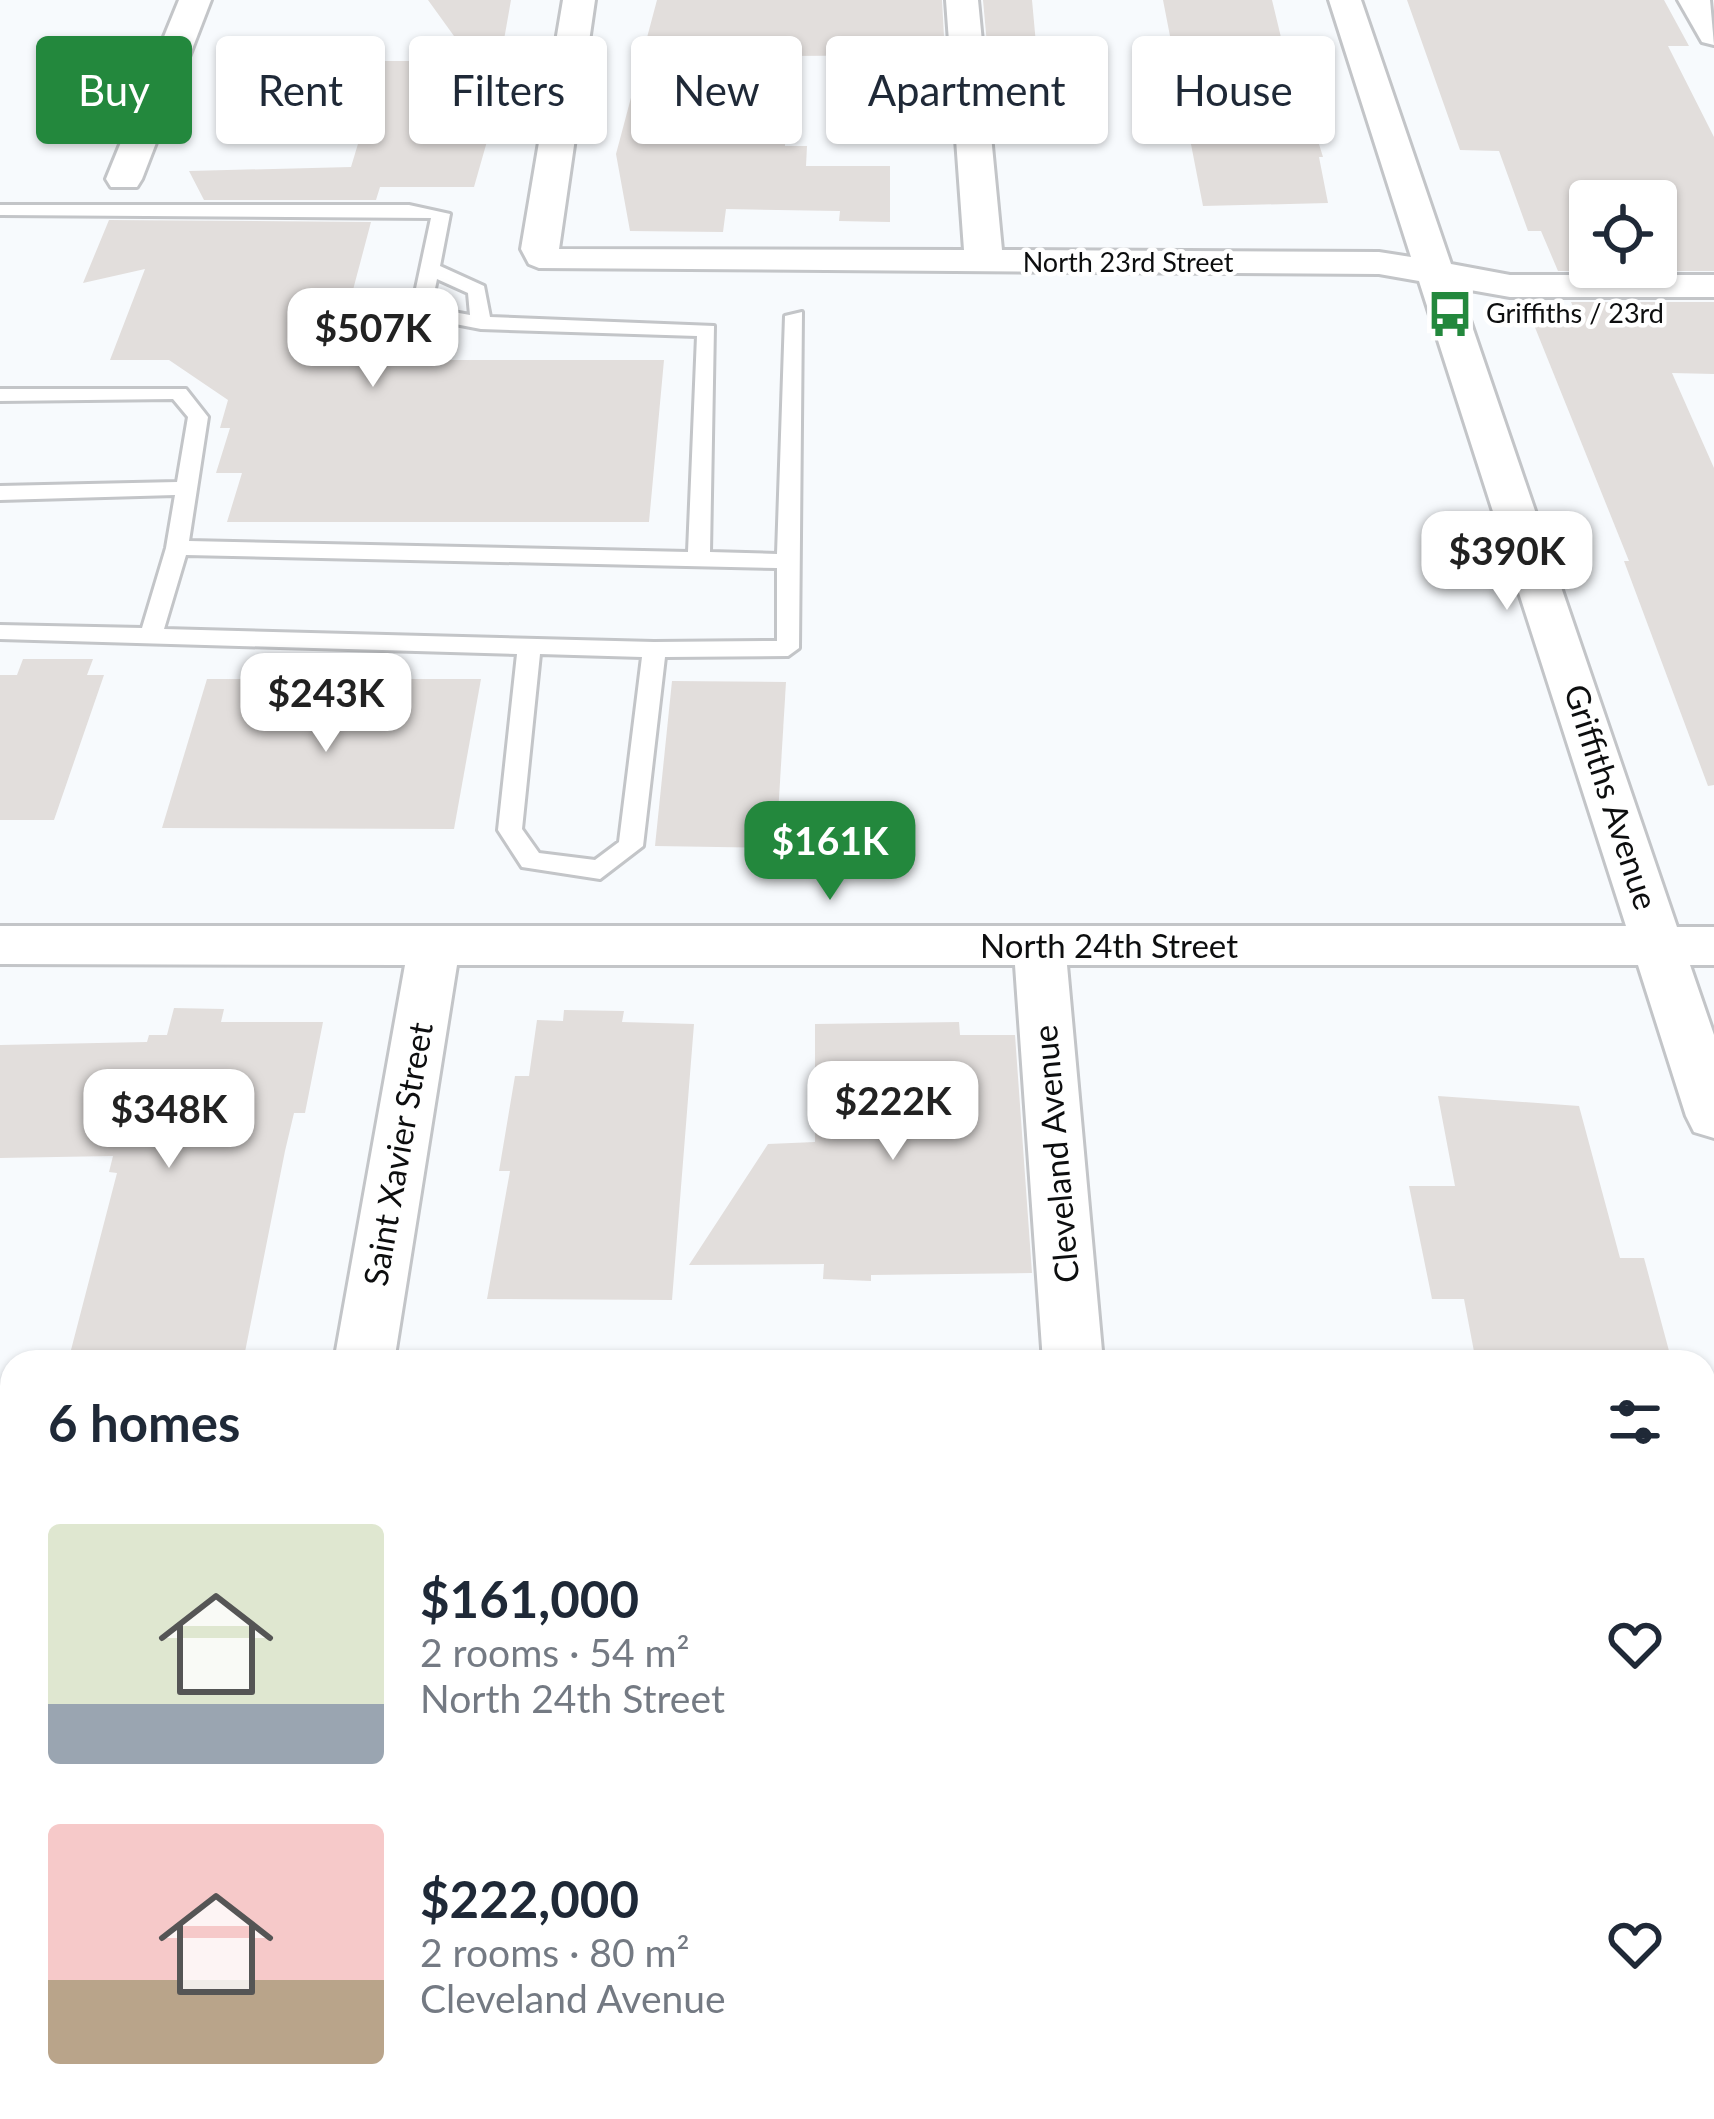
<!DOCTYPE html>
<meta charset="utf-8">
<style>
:root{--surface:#fff;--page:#f6f6f7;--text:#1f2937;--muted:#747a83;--accent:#23883d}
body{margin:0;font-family:Lato,sans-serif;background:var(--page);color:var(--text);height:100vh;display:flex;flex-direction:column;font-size:45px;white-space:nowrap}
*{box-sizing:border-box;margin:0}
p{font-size:39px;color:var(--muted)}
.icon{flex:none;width:66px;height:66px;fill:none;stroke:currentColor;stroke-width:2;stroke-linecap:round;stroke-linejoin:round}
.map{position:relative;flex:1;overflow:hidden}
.details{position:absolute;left:0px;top:1350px;width:1716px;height:771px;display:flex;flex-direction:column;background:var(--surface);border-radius:36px 36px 0 0;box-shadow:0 3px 9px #0004}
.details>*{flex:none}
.top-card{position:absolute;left:36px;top:36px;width:1644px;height:108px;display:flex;gap:24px}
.tools{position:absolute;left:1569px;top:180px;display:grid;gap:24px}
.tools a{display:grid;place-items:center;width:108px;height:108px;border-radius:12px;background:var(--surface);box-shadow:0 3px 9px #0004;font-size:60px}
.price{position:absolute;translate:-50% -102px;padding:0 27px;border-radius:24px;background:#fff;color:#222;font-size:39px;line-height:78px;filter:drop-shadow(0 3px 6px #0008)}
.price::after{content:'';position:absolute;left:50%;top:72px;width:36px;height:27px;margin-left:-18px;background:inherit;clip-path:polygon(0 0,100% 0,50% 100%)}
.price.selected{background:var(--accent);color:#fff}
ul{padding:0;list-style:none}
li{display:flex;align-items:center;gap:36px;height:300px;padding:0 48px}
li span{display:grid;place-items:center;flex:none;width:336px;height:240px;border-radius:12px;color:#555}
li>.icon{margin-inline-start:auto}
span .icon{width:144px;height:144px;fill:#fffc;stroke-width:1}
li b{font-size:51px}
h2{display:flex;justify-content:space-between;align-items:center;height:144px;padding:0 48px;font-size:51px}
.chip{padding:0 42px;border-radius:12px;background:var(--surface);box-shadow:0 3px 9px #0004;font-size:42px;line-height:108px}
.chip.selected{background:var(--accent);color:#fff}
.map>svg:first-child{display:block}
</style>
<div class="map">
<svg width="1714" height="2119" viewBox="0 0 1714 2119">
<rect width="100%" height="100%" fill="#f7fafd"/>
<g fill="#e2dedc" fill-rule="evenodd">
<path d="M 428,0 L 511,0 L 496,85 L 503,85 L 474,187 L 380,187 L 376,200 L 204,200 L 189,171 L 351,167 L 383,61 L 472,61 Z"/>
<path d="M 657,0 L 942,0 L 945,55 L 788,56 L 785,146 L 807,146 L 806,166 L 890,166 L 890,222 L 839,221 L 840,211 L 726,209 L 723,232 L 630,231 L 616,154 Z"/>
<path d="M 983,0 L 1032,0 L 1037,55 L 988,55 Z"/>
<path d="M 1163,0 L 1272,0 L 1285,54 L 1291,54 L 1323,157 L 1319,157 L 1328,203 L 1203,206 Z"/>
<path d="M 1407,0 L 1664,0 L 1689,46 L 1668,46 L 1714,137 L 1714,271 L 1558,271 L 1541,231 L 1528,231 L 1499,151 L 1460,150 ZM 1590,201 L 1656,201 L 1656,267 L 1590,267 Z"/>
<path d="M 109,220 L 371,222 L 340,339 L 385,339 L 379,360 L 664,360 L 649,522 L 227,522 L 242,473 L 216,473 L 230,428 L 220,428 L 228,400 L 169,360 L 110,360 L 145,269 L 83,283 Z"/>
<path d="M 1571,302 L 1714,302 L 1714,374 L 1672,373 L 1714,468 L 1714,785 L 1708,786 L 1624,561 L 1629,561 L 1534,325 L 1581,325 Z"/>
<path d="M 23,659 L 93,659 L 87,675 L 104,675 L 54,820 L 0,820 L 0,675 L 17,675 Z"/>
<path d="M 207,679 L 481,679 L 454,829 L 162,828 Z"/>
<path d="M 672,681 L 786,682 L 776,848 L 655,846 Z"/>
<path d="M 174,1008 L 224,1009 L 221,1022 L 323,1022 L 305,1113 L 294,1113 L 285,1151 L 243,1362 L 90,1362 L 93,1351 L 71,1350 L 117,1173 L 109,1172 L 113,1156 L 0,1158 L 0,1045 L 147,1042 L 149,1035 L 167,1035 Z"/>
<path d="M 564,1010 L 624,1011 L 622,1022 L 694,1024 L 672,1300 L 487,1299 L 510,1171 L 499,1171 L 515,1076 L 529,1076 L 537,1020 L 563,1021 Z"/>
<path d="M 959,1022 L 960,1035 L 1015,1035 L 1032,1273 L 871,1275 L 871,1281 L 823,1279 L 824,1264 L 689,1265 L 768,1144 L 815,1142 L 815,1024 Z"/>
<path d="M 1438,1096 L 1579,1106 L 1620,1258 L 1644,1258 L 1672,1362 L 1476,1362 L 1464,1299 L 1432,1299 L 1409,1186 L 1455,1186 Z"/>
</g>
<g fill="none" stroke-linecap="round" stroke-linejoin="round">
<defs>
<path id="service" d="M 0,205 L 409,205 L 450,214 L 440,266 L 484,286 L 490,317 L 714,326 L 710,552 L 777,554 L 785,316 L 802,312 L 799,648 L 788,656 L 665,657 L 643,846 L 600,879 L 522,867 L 498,830 L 517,654 L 0,639 L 0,625 L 142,628 L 166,548 L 175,495 L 0,500 L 0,486 L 177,482 L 188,417 L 173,399 L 0,401 L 0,389 L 186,389 L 208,417 L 189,541 L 688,552 L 697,336 L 481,329 L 414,316 L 411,312 L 431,218 L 0,215 ZM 437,279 L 468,293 L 470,315 L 431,308 ZM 186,555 L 777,568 L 777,641 L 654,642 L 164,629 ZM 540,654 L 642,657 L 619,842 L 595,860 L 539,853 L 522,829 Z"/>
<g id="minor">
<path d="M 179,0 L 211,0 L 142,179 L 137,187 L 111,187 L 106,179 Z"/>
<path d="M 563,0 L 595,0 L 559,249 L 964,250 L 946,0 L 978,0 L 1002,250 L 1379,252 L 1411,257 L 1329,0 L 1361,0 L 1451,264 L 1510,275 L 1714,275 L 1714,297 L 1510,297 L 1459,288 L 1677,927 L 1714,927 L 1714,965 L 1690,965 L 1714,1035 L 1714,1138 L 1694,1132 L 1686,1116 L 1638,965 L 1067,965 L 1103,1362 L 1043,1362 L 1015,965 L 457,965 L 394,1362 L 334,1362 L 405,965 L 0,964 L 0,926 L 1626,926 L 1419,281 L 1379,274 L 539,268 L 529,264 L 521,249 Z"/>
<path d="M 1678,0 L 1710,0 L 1714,45 L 1702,42 Z"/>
<path d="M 205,2109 L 281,2109 L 279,2119 L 203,2119 Z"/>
<path d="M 1096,2109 L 1172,2109 L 1173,2119 L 1097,2119 Z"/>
</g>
</defs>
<use href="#service" stroke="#c3c5c8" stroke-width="6"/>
<use href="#minor" stroke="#c3c5c8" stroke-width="6"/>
<use href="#service" fill="#fff" fill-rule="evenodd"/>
<use href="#minor" fill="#fff" fill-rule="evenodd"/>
</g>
<defs>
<symbol id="bus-bare" viewBox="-9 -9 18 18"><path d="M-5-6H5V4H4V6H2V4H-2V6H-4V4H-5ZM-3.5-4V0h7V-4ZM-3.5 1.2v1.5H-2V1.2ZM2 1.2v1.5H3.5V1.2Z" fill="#23883d" stroke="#fff" stroke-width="2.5" paint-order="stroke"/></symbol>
</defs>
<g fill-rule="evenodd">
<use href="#bus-bare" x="1417" y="281" width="66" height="66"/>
</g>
<g text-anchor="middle" stroke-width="9" stroke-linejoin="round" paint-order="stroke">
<g font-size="27" fill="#0d0e0f" stroke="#fff">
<text x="1128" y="272">North 23rd Street</text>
</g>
<g font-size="27" fill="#0d0e0f" stroke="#fff" text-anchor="start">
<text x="1486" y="323">Griffiths / 23rd</text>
</g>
<g font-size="33" fill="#0d0e0f" stroke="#fff">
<text transform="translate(1611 797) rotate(72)" y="12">Griffiths Avenue</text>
<text x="1109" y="958">North 24th Street</text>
<text transform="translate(398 1154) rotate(-80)" y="12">Saint Xavier Street</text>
<text transform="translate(1056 1154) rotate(-95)" y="12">Cleveland Avenue</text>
</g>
</g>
</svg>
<div class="tools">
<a><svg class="icon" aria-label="locate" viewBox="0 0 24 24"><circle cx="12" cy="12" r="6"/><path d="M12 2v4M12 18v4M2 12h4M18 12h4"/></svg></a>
</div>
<b class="price" style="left:373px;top:390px">$507K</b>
<b class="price" style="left:1507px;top:613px">$390K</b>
<b class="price" style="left:326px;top:755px">$243K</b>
<b class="price selected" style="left:830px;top:903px">$161K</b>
<b class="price" style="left:893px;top:1163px">$222K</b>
<b class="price" style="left:169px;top:1171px">$348K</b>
<div class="top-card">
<a class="chip selected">Buy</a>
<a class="chip">Rent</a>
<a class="chip">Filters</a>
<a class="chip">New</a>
<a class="chip">Apartment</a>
<a class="chip">House</a>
</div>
<section class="details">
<h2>6 homes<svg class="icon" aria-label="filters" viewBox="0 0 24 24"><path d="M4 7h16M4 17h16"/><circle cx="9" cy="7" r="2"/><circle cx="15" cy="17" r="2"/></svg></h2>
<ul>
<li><span style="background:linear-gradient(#dfe7d0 75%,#9aa5b1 0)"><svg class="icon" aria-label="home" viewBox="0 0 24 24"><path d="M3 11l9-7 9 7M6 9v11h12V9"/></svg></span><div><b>$161,000</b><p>2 rooms · 54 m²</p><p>North 24th Street</p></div><svg class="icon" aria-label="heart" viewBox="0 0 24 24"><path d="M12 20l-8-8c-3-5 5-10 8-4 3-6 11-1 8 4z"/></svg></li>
<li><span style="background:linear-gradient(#f6c9c9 65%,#b9a48a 0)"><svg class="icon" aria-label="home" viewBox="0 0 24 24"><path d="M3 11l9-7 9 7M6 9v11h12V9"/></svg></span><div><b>$222,000</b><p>2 rooms · 80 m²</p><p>Cleveland Avenue</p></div><svg class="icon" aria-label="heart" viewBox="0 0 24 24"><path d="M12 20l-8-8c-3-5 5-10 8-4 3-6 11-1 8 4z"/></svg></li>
</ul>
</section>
</div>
